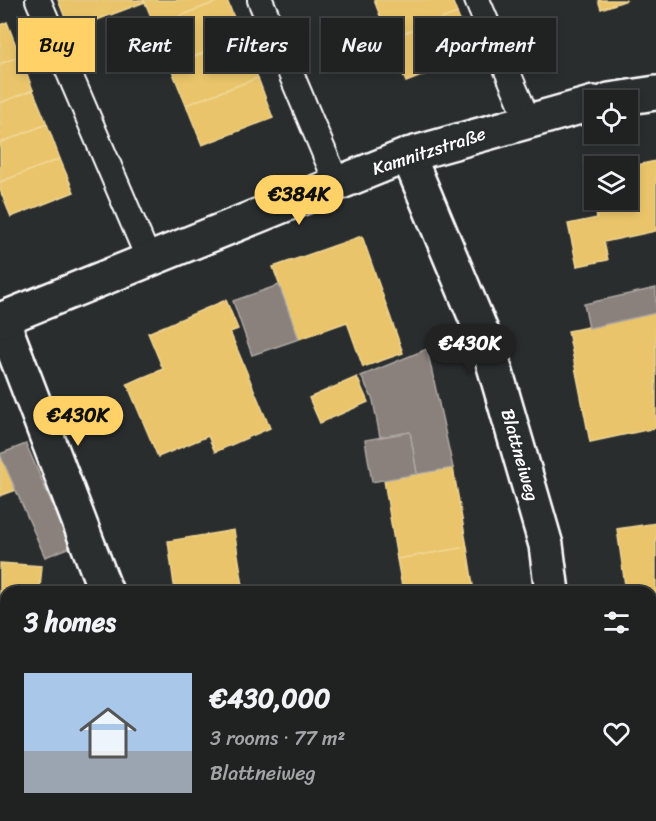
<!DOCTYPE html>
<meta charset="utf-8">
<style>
:root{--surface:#202222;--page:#282a2a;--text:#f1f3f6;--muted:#a2a4a5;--line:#3d3f40;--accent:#ffd166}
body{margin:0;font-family:Sriracha,sans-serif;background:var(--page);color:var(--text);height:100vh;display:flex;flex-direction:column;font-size:22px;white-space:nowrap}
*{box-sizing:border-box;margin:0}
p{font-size:20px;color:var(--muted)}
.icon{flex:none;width:33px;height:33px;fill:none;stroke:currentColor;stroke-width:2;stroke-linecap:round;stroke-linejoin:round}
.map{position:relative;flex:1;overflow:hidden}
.sheet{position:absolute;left:0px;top:586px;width:657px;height:236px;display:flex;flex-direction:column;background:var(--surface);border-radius:18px 18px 0 0;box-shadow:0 3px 9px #0003,0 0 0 2px var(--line)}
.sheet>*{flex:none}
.hud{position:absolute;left:18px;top:18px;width:621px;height:54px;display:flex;gap:12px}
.tools{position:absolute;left:584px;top:90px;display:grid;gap:12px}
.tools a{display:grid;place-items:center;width:54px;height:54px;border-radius:0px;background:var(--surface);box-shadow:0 3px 9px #0003,0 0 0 2px var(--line);font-size:30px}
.price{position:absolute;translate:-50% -51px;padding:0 14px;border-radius:21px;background:var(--accent);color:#111;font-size:20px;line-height:39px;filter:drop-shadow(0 2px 3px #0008)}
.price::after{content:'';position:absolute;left:50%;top:36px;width:18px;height:14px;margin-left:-9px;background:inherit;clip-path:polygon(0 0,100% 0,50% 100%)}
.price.on{background:#222;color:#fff}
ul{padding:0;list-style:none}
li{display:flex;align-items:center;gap:18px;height:150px;padding:0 24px}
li+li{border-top:2px solid var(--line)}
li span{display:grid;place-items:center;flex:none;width:168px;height:120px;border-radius:0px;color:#555}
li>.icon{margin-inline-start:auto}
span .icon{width:72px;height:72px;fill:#fffc;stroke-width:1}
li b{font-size:26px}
h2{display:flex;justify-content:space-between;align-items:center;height:72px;padding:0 24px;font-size:26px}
.tag{padding:0 21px;border-radius:0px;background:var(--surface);box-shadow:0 3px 9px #0003,0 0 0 2px var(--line);font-size:21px;line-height:54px}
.tag.on{background:var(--accent);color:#111}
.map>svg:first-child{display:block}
</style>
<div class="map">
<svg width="656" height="821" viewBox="0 0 656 821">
<rect width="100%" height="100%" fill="#2a2d2e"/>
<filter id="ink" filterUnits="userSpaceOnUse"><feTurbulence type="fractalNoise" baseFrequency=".0167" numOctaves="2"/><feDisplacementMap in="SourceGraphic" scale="12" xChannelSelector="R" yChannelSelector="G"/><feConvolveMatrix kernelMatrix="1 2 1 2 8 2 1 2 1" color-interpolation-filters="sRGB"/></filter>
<g filter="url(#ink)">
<g fill="#e9c46a" stroke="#f0d697" stroke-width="1.5">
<path d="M 58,0 L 144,0 L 145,2 L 70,30 Z"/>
<path d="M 144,0 L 221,0 L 155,26 Z"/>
<path d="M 221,0 L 227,0 L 242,38 L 170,66 L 155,26 Z"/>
<path d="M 374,0 L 452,0 L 457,13 L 389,39 Z"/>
<path d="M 598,0 L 627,0 L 601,9 Z"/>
<path d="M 457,13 L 473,56 L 406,82 L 389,39 Z"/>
<path d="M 7,22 L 20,56 L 0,64 L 0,25 Z"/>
<path d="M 242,38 L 258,78 L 186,105 L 170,66 Z"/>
<path d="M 20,56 L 33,90 L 0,103 L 0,64 Z"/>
<path d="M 258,78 L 273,118 L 202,145 L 186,105 Z"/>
<path d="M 33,90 L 47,124 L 0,143 L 0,103 Z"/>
<path d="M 47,124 L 60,159 L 0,182 L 0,143 Z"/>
<path d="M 60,159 L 74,192 L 11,217 L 0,190 L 0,182 Z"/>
<path d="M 656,161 L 656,231 L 604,242 L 608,260 L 577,266 L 568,224 L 597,218 L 588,175 L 594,174 L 594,200 L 627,200 L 627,167 Z"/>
<path d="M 362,236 L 403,353 L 363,367 L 347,322 L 299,339 L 273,267 Z"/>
<path d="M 226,300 L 238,329 L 230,332 L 270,428 L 215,452 L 208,436 L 158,457 L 127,384 L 163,369 L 148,333 Z"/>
<path d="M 656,313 L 656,428 L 590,442 L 568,331 Z"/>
<path d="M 357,377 L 368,402 L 320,423 L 309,398 Z"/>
<path d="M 0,453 L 16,490 L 0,496 Z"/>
<path d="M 453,468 L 467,547 L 397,559 L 384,480 Z"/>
<path d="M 656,523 L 656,604 L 651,604 L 651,592 L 626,592 L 617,529 Z"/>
<path d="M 234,530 L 244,592 L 175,592 L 168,541 Z"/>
<path d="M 467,547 L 474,592 L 403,592 L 397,559 Z"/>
<path d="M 0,563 L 42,566 L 40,588 L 44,588 L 43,592 L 6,592 L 6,699 L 0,699 Z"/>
<rect x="651" y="706" width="5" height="84"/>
<path d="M 0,799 L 6,800 L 6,816 L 55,816 L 54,821 L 0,821 Z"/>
</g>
<g fill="#8a817c" stroke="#ada7a3" stroke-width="1.5">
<path d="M 279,285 L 299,339 L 252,355 L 233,301 Z"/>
<path d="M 656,288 L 656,313 L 589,328 L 584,304 Z"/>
<path d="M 427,349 L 453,468 L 417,474 L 410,432 L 380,437 L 373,400 L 361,376 Z"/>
<path d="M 410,432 L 417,474 L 372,482 L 365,440 Z"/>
<path d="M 26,444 L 71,547 L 45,557 L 0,454 Z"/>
</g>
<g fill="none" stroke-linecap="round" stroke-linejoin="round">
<defs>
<g id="lane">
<path d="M 38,0 L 149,260"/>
<path d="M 260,0 L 337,183"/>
<path d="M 477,0 L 528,120"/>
</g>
<g id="street">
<path d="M 609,100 L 656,93"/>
<path d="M 408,155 L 490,352 L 546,545 L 552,592"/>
<path d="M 2,319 L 106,592"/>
<path d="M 0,320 L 408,155 L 594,103"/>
<path d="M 565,816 L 565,821"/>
<path d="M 120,821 L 120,816"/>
</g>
</defs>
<use href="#lane" stroke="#fff" stroke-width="28"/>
<use href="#street" stroke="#fff" stroke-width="38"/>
<use href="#lane" stroke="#2a2d2e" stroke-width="24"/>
<use href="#street" stroke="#2a2d2e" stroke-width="33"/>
</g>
</g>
<g text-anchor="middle" stroke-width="6" stroke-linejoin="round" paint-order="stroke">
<g font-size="18" fill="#fff" stroke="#2a2d2e">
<text transform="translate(429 151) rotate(-18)" y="6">Kamnitzstraße</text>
<text transform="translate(520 455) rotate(74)" y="6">Blattneiweg</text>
</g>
</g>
</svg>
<div class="tools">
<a><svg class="icon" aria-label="locate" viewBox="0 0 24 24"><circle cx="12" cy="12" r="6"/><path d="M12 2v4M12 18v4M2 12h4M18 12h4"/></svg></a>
<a><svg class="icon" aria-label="layers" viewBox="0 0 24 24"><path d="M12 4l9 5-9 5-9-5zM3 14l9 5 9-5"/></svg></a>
</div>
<b class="price" style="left:299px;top:226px">€384K</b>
<b class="price on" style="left:470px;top:375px">€430K</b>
<b class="price" style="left:78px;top:447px">€430K</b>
<div class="hud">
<a class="tag on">Buy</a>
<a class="tag">Rent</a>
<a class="tag">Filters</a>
<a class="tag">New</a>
<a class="tag">Apartment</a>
</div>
<section class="sheet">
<h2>3 homes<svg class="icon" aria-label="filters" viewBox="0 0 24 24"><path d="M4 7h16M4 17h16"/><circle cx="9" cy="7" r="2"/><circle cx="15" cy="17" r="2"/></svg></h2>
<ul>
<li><span style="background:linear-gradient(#a9c7e8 65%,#9aa5b1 0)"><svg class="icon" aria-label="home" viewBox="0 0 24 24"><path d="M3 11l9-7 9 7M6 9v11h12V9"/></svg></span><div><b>€430,000</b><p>3 rooms · 77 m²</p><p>Blattneiweg</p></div><svg class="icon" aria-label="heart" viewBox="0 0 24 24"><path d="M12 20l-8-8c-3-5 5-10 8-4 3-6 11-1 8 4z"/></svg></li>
</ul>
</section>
</div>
